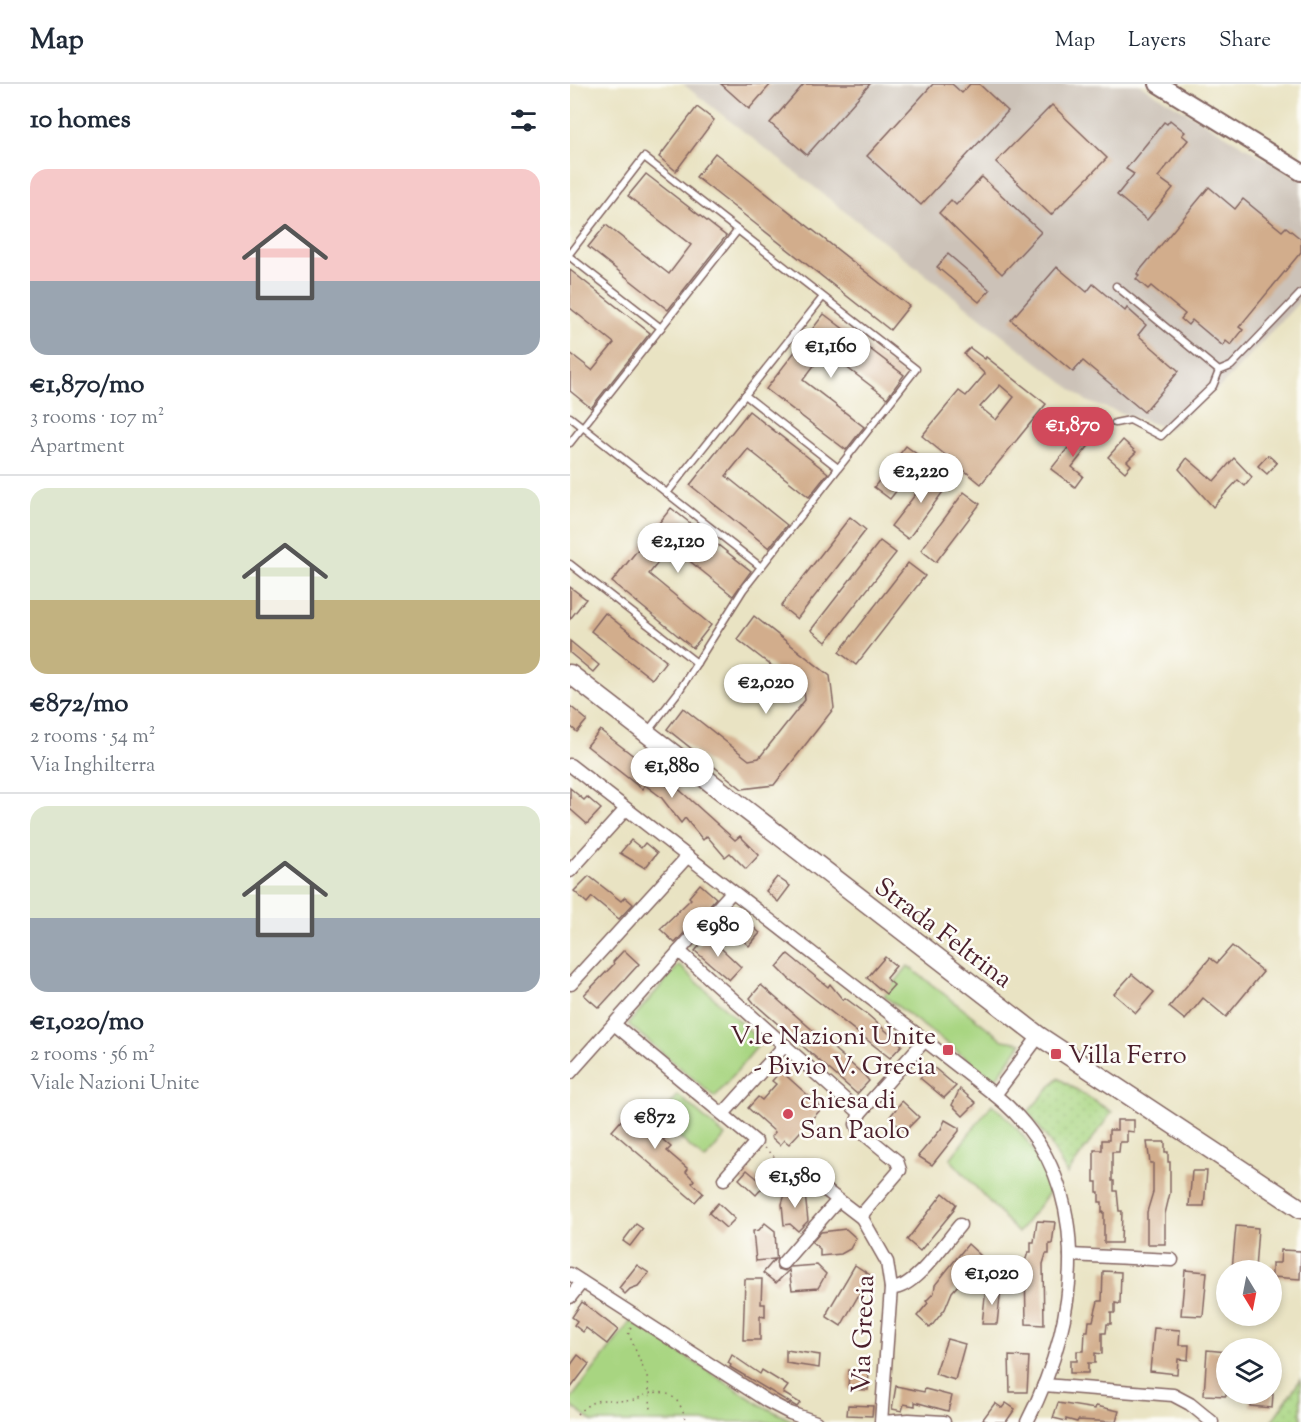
<!DOCTYPE html>
<meta charset="utf-8">
<style>
:root{--surface:#fff;--page:#f2f2f3;--text:#1f2937;--muted:#747a83;--line:#e0e1e3;--accent:#d1495b}
body{margin:0;font-family:"Sorts Mill Goudy",serif;background:var(--page);color:var(--text);height:100vh;display:flex;flex-direction:column;font-size:22px;white-space:nowrap}
*{box-sizing:border-box;margin:0}
p{font-size:20px;color:var(--muted)}
.icon{flex:none;width:33px;height:33px;fill:none;stroke:currentColor;stroke-width:2;stroke-linecap:round;stroke-linejoin:round}
.map{position:relative;flex:1;overflow:hidden}
.details{display:flex;flex-direction:column;background:var(--surface);width:570px}
.details>*{flex:none}
.needle{width:39px;rotate:170deg}
.tools{position:absolute;left:646px;top:1176px;display:grid;gap:12px}
.tools a{display:grid;place-items:center;width:66px;height:66px;border-radius:50%;background:var(--surface);box-shadow:0 3px 9px #0003;font-size:30px}
.price{position:absolute;translate:-50% -51px;padding:0 14px;border-radius:21px;background:#fff;color:#222;font-size:20px;line-height:39px;filter:drop-shadow(0 2px 3px #0008)}
.price::after{content:'';position:absolute;left:50%;top:36px;width:18px;height:14px;margin-left:-9px;background:inherit;clip-path:polygon(0 0,100% 0,50% 100%)}
.price.selected{background:var(--accent);color:#fff}
ul{padding:0;list-style:none}
li{display:grid;align-content:center;gap:12px;height:318px;padding:0 30px}
li+li{border-top:2px solid var(--line)}
li span{display:grid;place-items:center;height:186px;border-radius:18px;color:#555}
li>.icon{margin-inline-start:auto}
span .icon{width:108px;height:108px;fill:#fffc;stroke-width:1}
li b{font-size:26px}
h2{display:flex;justify-content:space-between;align-items:center;height:72px;padding:0 30px;font-size:26px}
header{display:flex;align-items:center;gap:36px;box-sizing:border-box;height:84px;padding:0 30px;background:var(--surface);border-bottom:2px solid var(--line)}
header strong{font-size:28px}
nav{display:flex;gap:33px;margin-inline-start:auto;font-size:21px}
main{display:flex;flex:1;min-height:0}
.map>svg:first-child{display:block}
</style>
<header>
<strong>Map</strong>
<nav><a>Map</a><a>Layers</a><a>Share</a></nav>
</header>
<main>
<section class="details">
<h2>10 homes<svg class="icon" aria-label="filters" viewBox="0 0 24 24"><path d="M4 7h16M4 17h16"/><circle cx="9" cy="7" r="2"/><circle cx="15" cy="17" r="2"/></svg></h2>
<ul>
<li><span style="background:linear-gradient(#f6c9c9 60%,#9aa5b1 0)"><svg class="icon" aria-label="home" viewBox="0 0 24 24"><path d="M3 11l9-7 9 7M6 9v11h12V9"/></svg></span><div><b>€1,870/mo</b><p>3 rooms · 107 m²</p><p>Apartment</p></div></li>
<li><span style="background:linear-gradient(#dfe7d0 60%,#c2b280 0)"><svg class="icon" aria-label="home" viewBox="0 0 24 24"><path d="M3 11l9-7 9 7M6 9v11h12V9"/></svg></span><div><b>€872/mo</b><p>2 rooms · 54 m²</p><p>Via Inghilterra</p></div></li>
<li><span style="background:linear-gradient(#dfe7d0 60%,#9aa5b1 0)"><svg class="icon" aria-label="home" viewBox="0 0 24 24"><path d="M3 11l9-7 9 7M6 9v11h12V9"/></svg></span><div><b>€1,020/mo</b><p>2 rooms · 56 m²</p><p>Viale Nazioni Unite</p></div></li>
</ul>
</section>
<div class="map">
<svg width="731" height="1338" viewBox="0 0 731 1338">
<defs>
<pattern id="grass-dots" width="8" height="8" patternUnits="userSpaceOnUse" patternTransform="scale(1.5)"><rect width="8" height="8" fill="#a8d581"/><path d="M2 2h.1M6 6h.1" fill="none" stroke="#92b670" stroke-width="1.8" stroke-linecap="round"/></pattern>
</defs>
<rect width="100%" height="100%" fill="#fdfcf7"/>
<filter id="ink" filterUnits="userSpaceOnUse"><feTurbulence type="fractalNoise" baseFrequency=".0167" numOctaves="2"/><feDisplacementMap in="SourceGraphic" scale="12" xChannelSelector="R" yChannelSelector="G"/><feConvolveMatrix kernelMatrix="1 2 1 2 8 2 1 2 1" color-interpolation-filters="sRGB"/></filter>
<filter id="wash" filterUnits="userSpaceOnUse"><feTurbulence type="fractalNoise" baseFrequency=".008" numOctaves="4" result="noise"/><feDisplacementMap in="SourceGraphic" scale="24" xChannelSelector="R" yChannelSelector="G"/><feGaussianBlur stdDeviation="1.35" result="paint"/><feColorMatrix in="noise" values="0 0 0 0 0 0 0 0 0 0 0 0 0 0 0 0 0 1.4 0 .05"/><feComposite in="paint" operator="in"/></filter>
<g filter="url(#wash)">
<rect width="100%" height="100%" fill="#e9e3c3"/>
<path fill="#ccc2b8" d="M 113,0 L 569,0 L 731,96 L 731,216 L 652,301 L 599,345 L 518,318 Z"/>
<g fill="url(#grass-dots)" stroke="#797a56" stroke-width="1.5">
<path d="M 488,994 L 542,1028 L 497,1090 L 479,1057 L 458,1028 Z"/>
<path d="M 731,1295 L 731,1338 L 701,1338 Z"/>
</g>
<g fill="#a8d581" stroke="#797a56" stroke-width="1.5">
<path d="M 109,881 L 191,958 L 145,1013 L 58,940 Z"/>
<path d="M 338,882 L 433,956 L 452,959 L 425,996 L 314,912 Z"/>
<path d="M 108,1011 L 155,1052 L 135,1076 L 88,1035 Z"/>
<path d="M 422,1020 C 449,1043 471,1071 482,1105 L 448,1149 L 380,1075 Z"/>
<path d="M 61,1237 L 189,1320 L 225,1338 L 23,1338 L 0,1321 L 0,1316 Z"/>
</g>
<g id="blocks">
<g fill="#d2ad8c" fill-rule="evenodd">
<path d="M 151,0 L 201,0 L 179,25 Z"/>
<path d="M 234,0 L 300,0 L 237,71 L 200,39 Z"/>
<path d="M 363,0 L 382,0 L 392,9 L 400,0 L 409,0 L 438,27 L 351,121 L 297,72 Z"/>
<path d="M 482,21 L 537,74 L 481,131 L 426,78 Z"/>
<path d="M 127,23 L 144,36 L 106,87 L 89,73 Z"/>
<path d="M 600,36 L 615,48 L 612,51 L 618,56 L 588,93 L 603,104 L 577,136 L 547,111 L 564,90 L 556,85 L 594,38 L 597,40 Z"/>
<path d="M 145,69 L 339,222 L 320,246 L 126,93 Z"/>
<path d="M 76,90 L 156,152 L 98,226 L 18,163 L 36,141 L 99,190 L 121,161 L 58,112 Z"/>
<path d="M 412,93 L 471,148 L 432,190 L 369,129 L 381,116 L 386,121 Z"/>
<path d="M 639,103 L 665,125 L 673,115 L 712,147 L 716,143 L 731,155 L 731,168 L 669,243 L 673,246 L 661,261 L 656,257 L 653,262 L 622,236 L 618,241 L 611,235 L 615,230 L 581,202 L 578,205 L 566,195 L 569,192 L 567,190 Z"/>
<path d="M 378,170 L 420,206 L 409,218 L 367,183 Z"/>
<path d="M 487,183 L 517,208 L 523,200 L 555,227 L 557,224 L 576,241 L 568,251 L 609,287 L 574,328 L 513,277 L 503,288 L 441,236 Z"/>
<path d="M 0,186 L 80,249 L 21,324 L 0,307 L 0,269 L 22,286 L 44,259 L 0,224 Z"/>
<path d="M 254,230 L 334,291 L 317,314 L 255,267 L 233,296 L 294,343 L 276,366 L 196,305 Z"/>
<path d="M 400,264 L 415,275 L 416,273 L 476,320 L 411,400 L 352,352 L 389,307 L 396,312 L 415,290 L 394,270 ZM 430,301 L 444,313 L 426,336 L 410,323 Z"/>
<path d="M 179,327 L 258,389 L 239,413 L 178,365 L 156,392 L 217,441 L 199,464 L 120,401 Z"/>
<path d="M 513,345 L 525,354 L 502,383 L 513,392 L 505,403 L 481,385 Z"/>
<path d="M 553,356 L 566,368 L 557,377 L 561,381 L 555,388 L 538,373 Z"/>
<path d="M 336,362 L 352,374 L 320,415 L 304,403 Z"/>
<path d="M 698,371 L 707,379 L 697,390 L 688,382 Z"/>
<path d="M 617,374 L 644,397 L 664,374 L 682,393 L 675,402 L 668,396 L 643,423 L 609,385 Z"/>
<path d="M 365,385 L 381,397 L 338,455 L 321,442 Z"/>
<path d="M 394,408 L 410,420 L 366,478 L 351,466 Z"/>
<path d="M 101,424 L 181,487 L 163,512 L 101,462 L 79,490 L 141,541 L 123,564 L 42,498 Z"/>
<path d="M 280,433 L 296,446 L 227,535 L 211,522 Z"/>
<path d="M 310,457 L 326,469 L 256,558 L 241,546 Z"/>
<path d="M 338,479 L 355,492 L 286,581 L 269,568 Z"/>
<path d="M 0,503 L 16,515 L 0,535 Z"/>
<path d="M 35,529 L 96,577 L 82,595 L 21,547 Z"/>
<path d="M 184,532 L 260,592 L 264,624 L 204,701 L 172,705 L 97,645 L 113,624 L 179,676 L 189,674 L 235,616 L 234,607 L 167,555 Z"/>
<path d="M 0,557 L 29,581 L 23,588 L 0,569 Z"/>
<path d="M 0,622 L 17,636 L 7,648 L 0,642 Z"/>
<path d="M 30,646 L 87,690 L 85,691 L 100,704 L 103,700 L 165,756 L 170,752 L 189,771 L 176,785 L 160,769 L 155,773 L 137,752 L 133,756 L 115,734 L 111,739 L 91,713 L 75,701 L 72,705 L 17,662 Z"/>
<path d="M 0,704 L 14,716 L 17,713 L 31,725 L 17,740 L 0,725 Z"/>
<path d="M 61,756 L 71,764 L 75,759 L 87,769 L 75,784 L 50,769 Z"/>
<path d="M 19,792 L 51,817 L 55,813 L 63,820 L 49,835 L 22,813 L 17,819 L 4,807 Z"/>
<path d="M 207,793 L 220,802 L 208,818 L 196,807 Z"/>
<path d="M 130,800 L 146,814 L 105,859 L 90,845 L 121,815 L 119,813 Z"/>
<path d="M 167,829 L 190,849 L 179,862 L 156,841 Z"/>
<path d="M 138,852 L 171,883 L 159,896 L 125,867 Z"/>
<path d="M 662,862 L 693,888 L 656,933 L 633,914 L 615,936 L 599,923 L 640,874 L 647,879 Z"/>
<path d="M 54,866 L 69,880 L 29,924 L 14,911 L 44,880 L 43,878 Z"/>
<path d="M 218,870 L 258,903 L 260,900 L 273,916 L 275,914 L 298,931 L 332,961 L 320,974 L 218,894 L 207,883 Z"/>
<path d="M 315,873 L 326,882 L 316,894 L 324,901 L 316,910 L 297,894 Z"/>
<path d="M 562,890 L 584,908 L 566,929 L 544,910 Z"/>
<path d="M 191,901 L 295,992 L 299,997 L 287,1010 L 184,919 L 180,914 Z"/>
<path d="M 362,982 L 386,1002 L 374,1014 L 350,994 Z"/>
<path d="M 211,987 L 252,1024 L 219,1060 L 214,1056 L 210,1061 L 201,1053 L 205,1048 L 178,1024 L 188,1013 L 192,1016 L 206,1000 L 202,997 Z"/>
<path d="M 390,1005 L 406,1019 L 393,1032 L 382,1021 Z"/>
<path d="M 332,1017 L 349,1033 L 335,1047 L 319,1034 Z"/>
<path d="M 63,1023 L 69,1028 L 71,1025 L 85,1037 L 82,1040 L 97,1052 L 93,1056 L 101,1063 L 97,1067 L 118,1085 L 116,1088 L 124,1096 L 122,1099 L 133,1109 L 125,1118 L 42,1047 Z"/>
<path d="M 375,1036 L 389,1044 L 389,1047 L 362,1081 L 348,1072 L 371,1045 Z"/>
<path d="M 547,1036 L 564,1036 L 564,1048 L 557,1047 L 557,1058 L 550,1058 L 549,1068 L 542,1068 L 542,1097 L 544,1097 L 544,1107 L 547,1107 L 549,1127 L 552,1127 L 551,1159 L 534,1159 L 534,1128 L 532,1129 L 532,1118 L 529,1118 L 529,1108 L 527,1108 L 527,1098 L 524,1098 L 524,1066 L 532,1066 L 532,1056 L 539,1056 L 539,1046 L 547,1046 Z"/>
<path d="M 577,1058 L 595,1058 L 595,1068 L 598,1068 L 598,1078 L 600,1078 L 600,1109 L 595,1130 L 595,1160 L 577,1160 L 577,1128 L 583,1108 L 583,1079 L 580,1079 Z"/>
<path d="M 177,1086 L 195,1101 L 186,1111 L 169,1095 Z"/>
<path d="M 622,1087 L 637,1087 L 634,1122 L 619,1122 Z"/>
<path d="M 225,1102 L 235,1110 L 238,1137 L 228,1147 L 220,1140 L 214,1141 L 212,1120 L 215,1110 L 219,1110 Z"/>
<path d="M 373,1109 L 386,1120 L 383,1125 L 384,1126 L 350,1167 L 337,1156 Z"/>
<path d="M 148,1119 L 165,1135 L 156,1144 L 139,1129 Z"/>
<path d="M 467,1137 L 485,1138 L 482,1160 L 479,1160 L 479,1170 L 476,1170 L 473,1180 L 474,1241 L 456,1240 L 455,1178 L 458,1168 L 461,1168 L 461,1158 L 464,1158 Z"/>
<path d="M 195,1139 L 205,1147 L 207,1185 L 215,1187 L 220,1183 L 247,1181 L 256,1190 L 248,1204 L 222,1206 L 219,1186 L 206,1199 L 193,1189 L 205,1175 L 186,1177 L 183,1147 L 189,1146 Z"/>
<path d="M 66,1140 L 73,1145 L 60,1162 L 53,1157 Z"/>
<path d="M 666,1142 L 688,1144 L 685,1186 L 662,1186 Z"/>
<path d="M 276,1145 L 286,1154 L 280,1165 L 271,1170 L 250,1172 L 250,1165 L 242,1158 L 251,1148 Z"/>
<path d="M 398,1160 L 411,1172 L 409,1177 L 382,1208 L 375,1225 L 360,1244 L 347,1232 L 358,1219 L 356,1217 L 364,1209 L 365,1201 Z"/>
<path d="M 711,1166 L 731,1167 L 730,1195 L 702,1193 L 702,1179 L 710,1179 Z"/>
<path d="M 67,1181 L 79,1189 L 68,1202 L 60,1205 L 55,1210 L 49,1204 Z"/>
<path d="M 285,1181 L 300,1191 L 271,1242 L 257,1233 L 258,1227 Z"/>
<path d="M 615,1186 L 637,1188 L 633,1232 L 611,1231 Z"/>
<path d="M 533,1187 L 551,1188 L 550,1220 L 545,1219 L 545,1229 L 541,1229 L 541,1240 L 537,1240 L 536,1249 L 532,1249 L 532,1270 L 525,1269 L 525,1279 L 518,1279 L 518,1289 L 500,1289 L 500,1277 L 507,1277 L 507,1267 L 514,1267 L 515,1247 L 518,1247 L 519,1237 L 523,1237 L 528,1217 L 532,1217 Z"/>
<path d="M 175,1195 L 192,1195 L 191,1220 L 195,1220 L 195,1233 L 190,1232 L 190,1256 L 173,1256 Z"/>
<path d="M 416,1204 L 431,1204 L 427,1240 L 412,1240 Z"/>
<path d="M 12,1218 L 48,1246 L 37,1260 L 16,1244 L 13,1248 L 4,1241 L 7,1237 L 2,1233 Z"/>
<path d="M 584,1244 L 610,1246 L 609,1261 L 619,1261 L 618,1276 L 608,1275 L 607,1290 L 580,1287 Z"/>
<path d="M 377,1255 L 395,1260 L 385,1296 L 365,1290 Z"/>
<path d="M 216,1266 L 250,1271 L 249,1284 L 216,1279 Z"/>
<path d="M 637,1266 L 657,1268 L 656,1312 L 634,1311 Z"/>
<path d="M 8,1271 L 19,1280 L 0,1305 L 0,1282 Z"/>
<path d="M 162,1271 L 190,1290 L 192,1286 L 218,1302 L 213,1309 L 230,1319 L 227,1323 L 160,1283 L 161,1281 L 158,1279 Z"/>
<path d="M 439,1272 L 459,1273 L 457,1308 L 440,1308 Z"/>
<path d="M 279,1286 L 299,1287 L 298,1306 L 278,1305 Z"/>
<path d="M 326,1302 L 354,1308 L 355,1305 L 382,1312 L 378,1327 L 345,1318 L 345,1322 L 334,1320 L 332,1327 L 322,1325 Z"/>
<path d="M 681,1310 L 703,1310 L 702,1324 L 680,1322 Z"/>
<path d="M 425,1319 L 432,1324 L 436,1319 L 445,1325 L 436,1338 L 418,1338 L 413,1335 Z"/>
<path d="M 488,1319 L 525,1325 L 526,1322 L 549,1327 L 546,1338 L 508,1336 L 507,1338 L 496,1335 L 496,1337 L 483,1334 Z"/>
<path d="M 278,1321 L 303,1322 L 302,1332 L 277,1331 Z"/>
</g>
</g>
</g>
<g filter="url(#ink)">
<use href="#blocks" fill-opacity="0" stroke="#826460" stroke-width="1.5"/>
<g fill="none" stroke-linecap="round" stroke-linejoin="round">
<defs>
<g id="lane">
<path d="M 0,169 L 74,73 L 346,285 L 173,506 L 109,607 L 78,647"/>
<path d="M 0,173 L 91,244"/>
<path d="M 546,202 L 649,287 L 661,282 L 731,209"/>
<path d="M 175,311 L 268,384"/>
<path d="M 0,333 L 191,483"/>
<path d="M 545,339 L 560,336 L 591,352 L 643,302 L 649,287"/>
<path d="M 0,359 L 168,146"/>
<path d="M 97,409 L 253,213"/>
<path d="M 0,480 L 127,579"/>
</g>
<g id="street">
<path d="M 0,681 L 425,1011 C 527,1093 512,1232 457,1338"/>
<path d="M 0,787 L 56,725"/>
<path d="M 109,867 L 290,1029"/>
<path d="M 1,900 L 117,773"/>
<path d="M 44,940 L 186,1058 L 154,1095"/>
<path d="M 0,989 L 162,808"/>
<path d="M 425,1011 L 469,952"/>
<path d="M 153,1030 L 215,961"/>
<path d="M 236,1091 L 292,1134"/>
<path d="M 500,1171 L 602,1176"/>
<path d="M 213,1179 L 268,1116"/>
<path d="M 0,1190 L 197,1317 L 220,1329 L 246,1338"/>
<path d="M 321,1204 C 343,1207 376,1157 390,1141"/>
<path d="M 0,1213 L 12,1198"/>
<path d="M 474,1301 L 603,1311 L 620,1320 L 642,1338"/>
<path d="M 311,1338 L 321,1204 L 317,1178 L 292,1134 L 294,1128 L 330,1086 L 327,1077 L 288,1045 L 286,1040 L 290,1029 L 355,956"/>
<path d="M 312,1338 L 339,1336 L 374,1338"/>
</g>
<path id="secondary" d="M 588,0 L 731,88"/>
<path id="primary" d="M 0,590 L 469,952 L 731,1125"/>
</defs>
<use href="#lane" stroke="#826460" stroke-width="9"/>
<use href="#street" stroke="#826460" stroke-width="15"/>
<use href="#secondary" stroke="#826460" stroke-width="20"/>
<use href="#primary" stroke="#826460" stroke-width="21"/>
<g stroke="#826460" stroke-width="1.5" stroke-dasharray="1.5 4.5" stroke-linecap="butt">
<path d="M 194,1064 L 225,1090"/>
<path d="M 61,1244 L 58,1248 L 78,1296 L 81,1325"/>
<path d="M 7,1330 C 31,1307 38,1320 64,1316 C 69,1315 72,1311 77,1310 C 101,1303 111,1318 117,1338"/>
</g>
<use href="#lane" stroke="#fff" stroke-width="6"/>
<use href="#street" stroke="#fff" stroke-width="12"/>
<use href="#secondary" stroke="#fff" stroke-width="16"/>
<use href="#primary" stroke="#fff" stroke-width="18"/>
</g>
</g>
<g fill="#d1495b" stroke="#fdfcf7" stroke-width="2">
<rect x="372" y="960" width="12" height="12" rx="3"/>
<rect x="480" y="964" width="12" height="12" rx="3"/>
<circle cx="218" cy="1030" r="6"/>
</g>
<g text-anchor="middle" stroke-width="5" stroke-linejoin="round" paint-order="stroke">
<g font-size="26" fill="#4a1f2b" stroke="#fdfcf7">
<text transform="translate(374 848) rotate(37)" y="9">Strada Feltrina</text>
<text transform="translate(292 1250) rotate(-88)" y="9">Via Grecia</text>
</g>
<g font-size="26" fill="#4a1f2b" stroke="#fdfcf7" text-anchor="start">
<text x="366" y="960" text-anchor="end">V.le Nazioni Unite<tspan x="366" dy="30">- Bivio V. Grecia</tspan></text>
<text x="498" y="979">Villa Ferro</text>
<text x="230" y="1024">chiesa di<tspan x="230" dy="30">San Paolo</tspan></text>
</g>
</g>
</svg>
<div class="tools">
<a><svg class="needle" viewBox="-14 -14 28 28"><path d="M0-13l5 13h-10z" fill="#e53935"/><path d="M0 13l5-13h-10z" fill="#747a83"/></svg></a>
<a><svg class="icon" aria-label="layers" viewBox="0 0 24 24"><path d="M12 4l9 5-9 5-9-5zM3 14l9 5 9-5"/></svg></a>
</div>
<b class="price" style="left:261px;top:295px">€1,160</b>
<b class="price selected" style="left:503px;top:374px">€1,870</b>
<b class="price" style="left:351px;top:420px">€2,220</b>
<b class="price" style="left:108px;top:490px">€2,120</b>
<b class="price" style="left:196px;top:631px">€2,020</b>
<b class="price" style="left:102px;top:715px">€1,880</b>
<b class="price" style="left:148px;top:874px">€980</b>
<b class="price" style="left:85px;top:1066px">€872</b>
<b class="price" style="left:225px;top:1125px">€1,580</b>
<b class="price" style="left:422px;top:1222px">€1,020</b>
</div>
</main>
